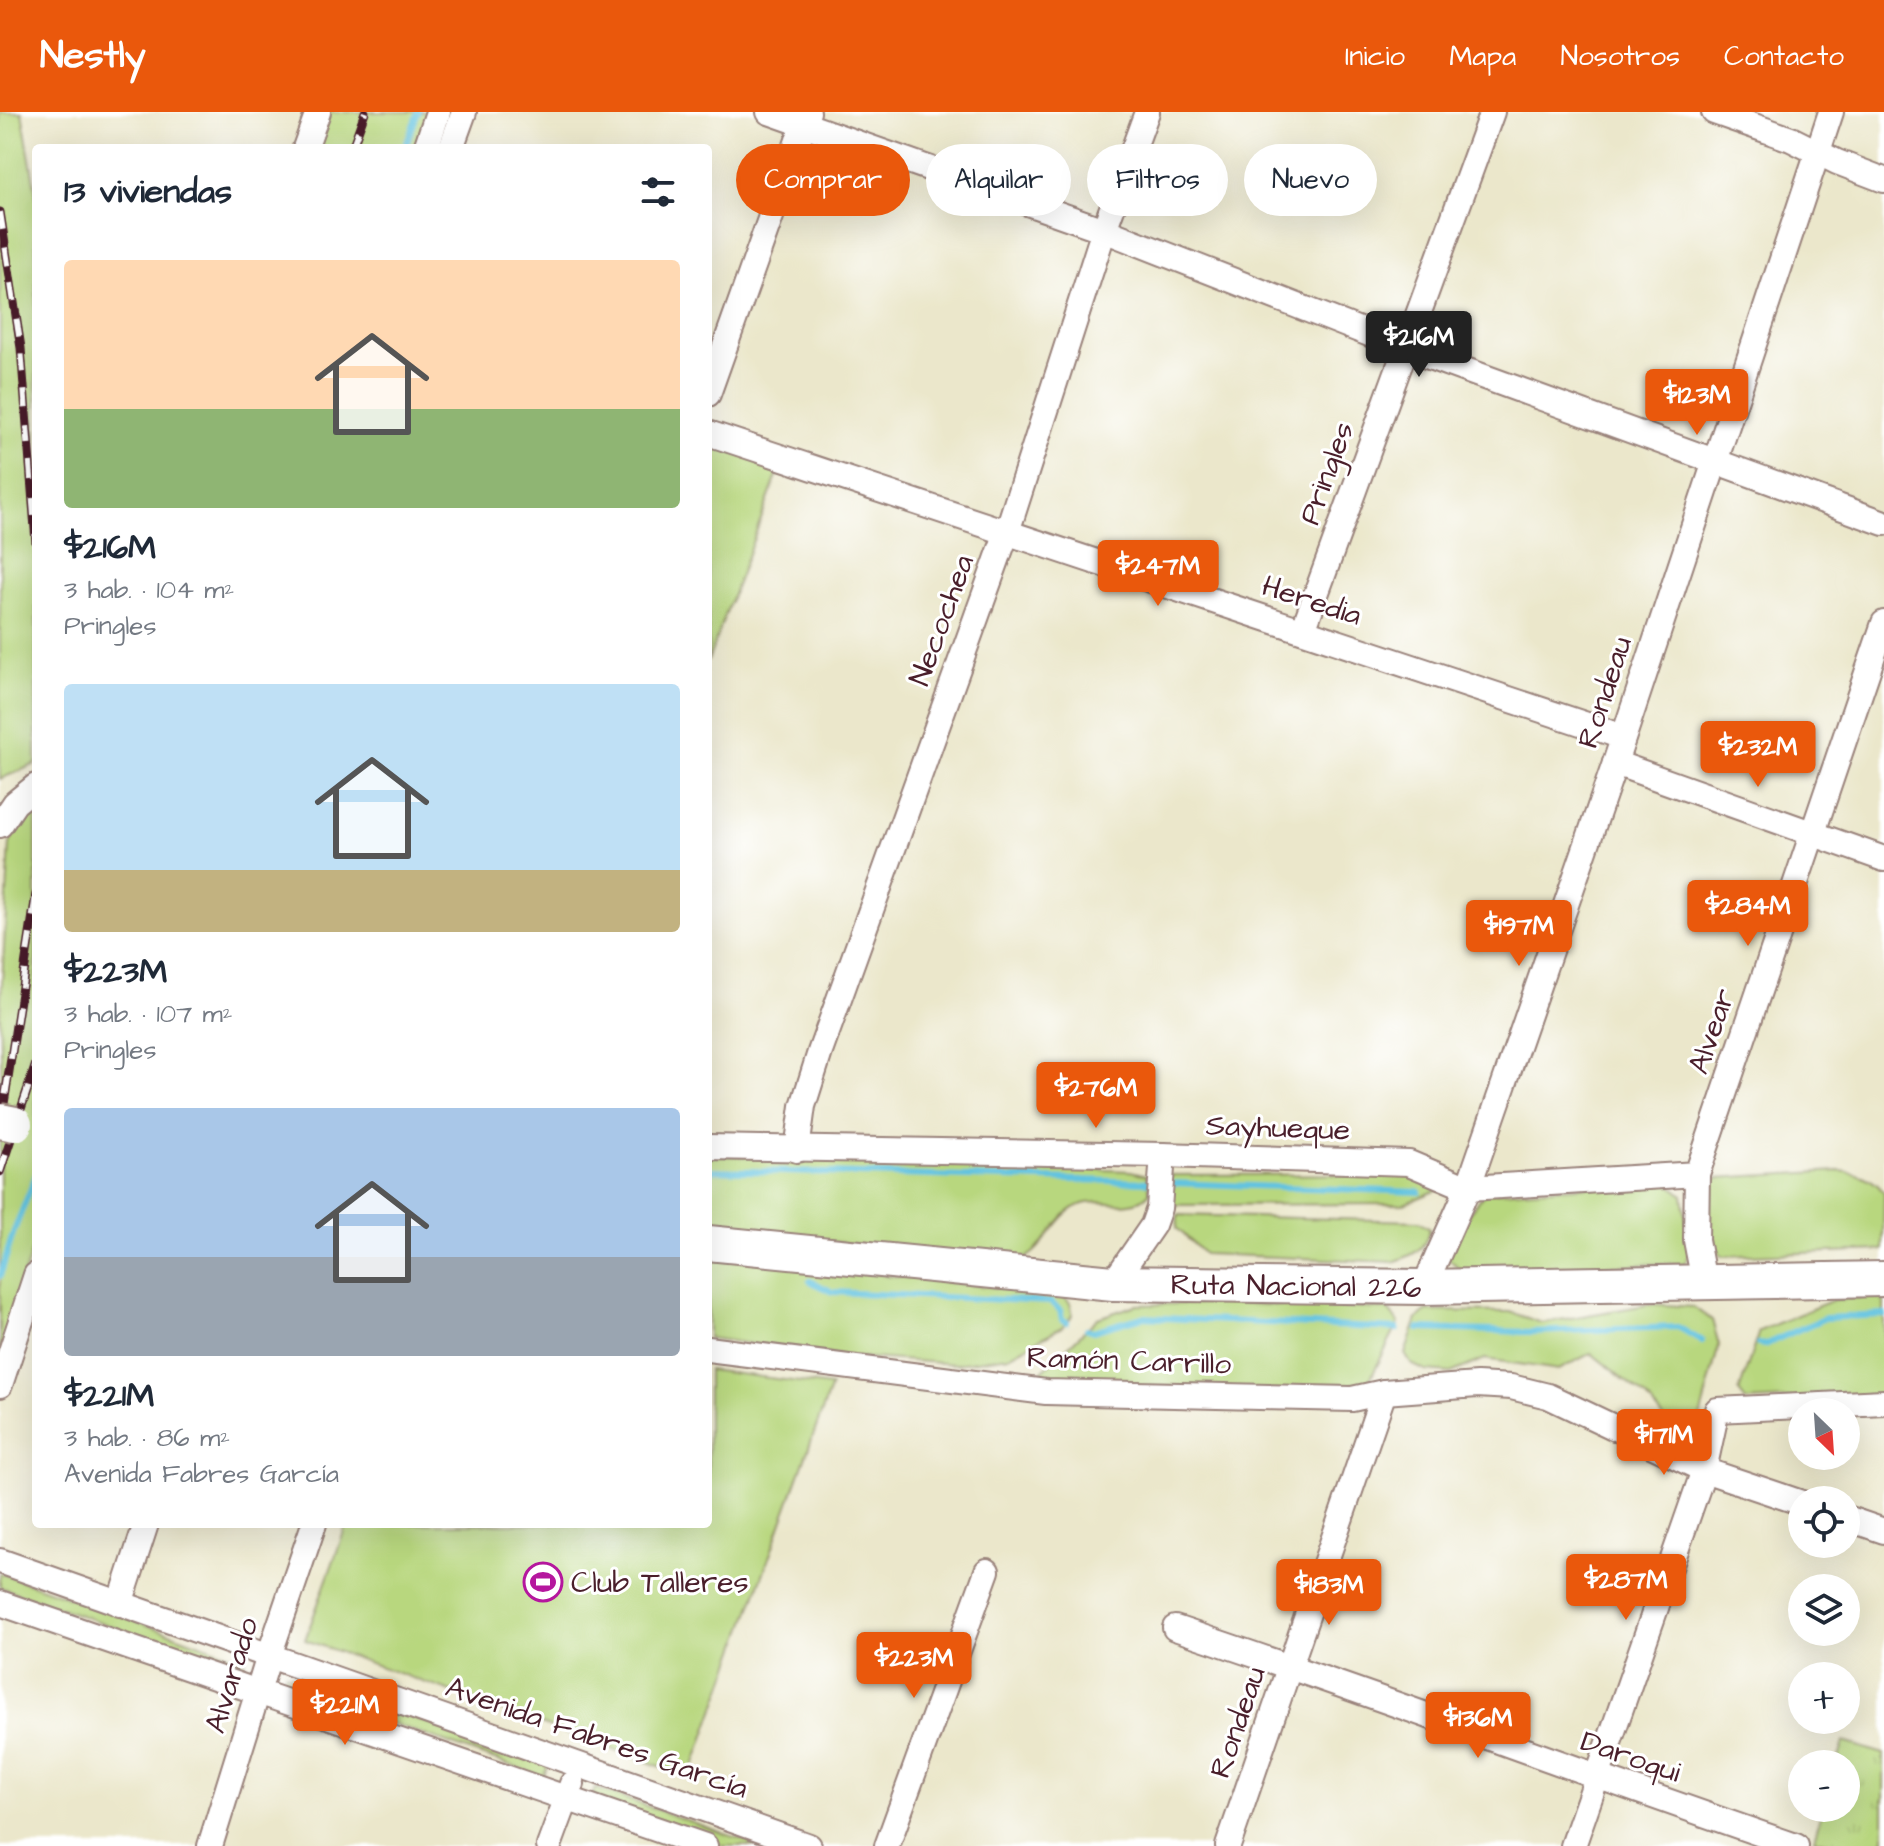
<!DOCTYPE html>
<html lang="es">
<meta charset="utf-8">
<style>
:root{--surface:#fff;--page:#f6f6f7;--text:#1f2937;--muted:#747a83;--accent:#ea580c}
body{margin:0;font-family:"Architects Daughter",sans-serif;background:var(--page);color:var(--text);height:100vh;display:flex;flex-direction:column;font-size:30px;white-space:nowrap}
*{box-sizing:border-box;margin:0}
p{font-size:26px;color:var(--muted)}
.icon{flex:none;width:44px;height:44px;fill:none;stroke:currentColor;stroke-width:2;stroke-linecap:round;stroke-linejoin:round}
.map{position:relative;flex:1;overflow:hidden}
.panel{position:absolute;left:32px;top:32px;width:680px;height:1384px;display:flex;flex-direction:column;background:var(--surface);border-radius:8px;box-shadow:0 8px 32px #0002}
.panel>*{flex:none}
.guide{position:absolute;left:736px;top:32px;width:760px;height:72px;display:flex;gap:16px}
.needle{width:52px;rotate:155deg}
.tools{position:absolute;left:1788px;top:1286px;display:grid;gap:16px}
.tools a{display:grid;place-items:center;width:72px;height:72px;border-radius:50%;background:var(--surface);box-shadow:0 8px 32px #0002;font-size:40px}
.price{position:absolute;translate:-50% -68px;padding:0 18px;border-radius:8px;background:var(--accent);color:#fff;font-size:26px;line-height:52px;filter:drop-shadow(0 2px 4px #0008)}
.price::after{content:'';position:absolute;left:50%;top:48px;width:24px;height:18px;margin-left:-12px;background:inherit;clip-path:polygon(0 0,100% 0,50% 100%)}
.price.active{background:#222;color:#fff}
ul{padding:0;list-style:none}
li{display:grid;align-content:center;gap:16px;height:424px;padding:0 32px}
li span{display:grid;place-items:center;height:248px;border-radius:8px;color:#555}
li>.icon{margin-inline-start:auto}
span .icon{width:144px;height:144px;fill:#fffc;stroke-width:1}
li b{font-size:34px}
h2{display:flex;justify-content:space-between;align-items:center;height:96px;padding:0 32px;font-size:34px}
.tag{padding:0 28px;border-radius:36px;background:var(--surface);box-shadow:0 8px 32px #0002;font-size:28px;line-height:72px}
.tag.active{background:var(--accent);color:#fff}
header{display:flex;align-items:center;gap:48px;box-sizing:border-box;height:112px;padding:0 40px;background:var(--accent);color:#fff}
header strong{font-size:38px}
nav{display:flex;gap:44px;margin-inline-start:auto;font-size:28px}
.map>svg:first-child{display:block}
</style>
<header>
<strong>Nestly</strong>
<nav><a>Inicio</a><a>Mapa</a><a>Nosotros</a><a>Contacto</a></nav>
</header>
<div class="map">
<svg width="1884" height="1734" viewBox="0 0 1884 1734">
<defs>
<pattern id="park-tufts" width="24" height="20" patternUnits="userSpaceOnUse" patternTransform="scale(2)"><rect width="24" height="20" fill="#b8d77e"/><path d="M3 7l-1-3M5 7V3M7 7l1-3M15 17l-1-3M17 17v-4M19 17l1-3" fill="none" stroke="#a0b86d"/></pattern>
</defs>
<rect width="100%" height="100%" fill="#fff"/>
<filter id="ink" filterUnits="userSpaceOnUse"><feTurbulence type="fractalNoise" baseFrequency=".0125" numOctaves="2"/><feDisplacementMap in="SourceGraphic" scale="16" xChannelSelector="R" yChannelSelector="G"/><feConvolveMatrix kernelMatrix="1 2 1 2 8 2 1 2 1" color-interpolation-filters="sRGB"/></filter>
<filter id="wash" filterUnits="userSpaceOnUse"><feTurbulence type="fractalNoise" baseFrequency=".006" numOctaves="4" result="noise"/><feDisplacementMap in="SourceGraphic" scale="32" xChannelSelector="R" yChannelSelector="G"/><feGaussianBlur stdDeviation="1.8" result="paint"/><feColorMatrix in="noise" values="0 0 0 0 0 0 0 0 0 0 0 0 0 0 0 0 0 1.4 0 .05"/><feComposite in="paint" operator="in"/></filter>
<g filter="url(#wash)">
<rect width="100%" height="100%" fill="#ebe7cb"/>
<g fill="#b8d77e" stroke="#817b54" stroke-width="2">
<path d="M 0,0 L 22,0 L 36,82 L 36,652 L 0,667 Z"/>
<path d="M 325,0 L 428,0 L 415,36 L 313,36 Z"/>
<path d="M 708,331 L 780,356 L 708,549 Z"/>
<path d="M 36,693 L 36,1124 L 0,1241 L 0,995 L 2,984 L 0,904 L 10,732 L 20,704 Z"/>
<path d="M 708,1043 L 1131,1059 L 1147,1063 L 1150,1080 C 1130,1102 1106,1085 1083,1092 C 1055,1101 1049,1135 1022,1148 L 708,1118 Z"/>
<path d="M 1839,1059 C 1856,1060 1875,1066 1884,1081 L 1883,1138 L 1722,1144 C 1705,1125 1702,1088 1716,1066 Z"/>
<path d="M 1406,1062 L 1445,1075 L 1404,1092 L 1168,1093 L 1167,1063 Z"/>
<path d="M 1666,1069 L 1683,1083 L 1690,1139 L 1685,1151 L 1462,1159 L 1448,1146 L 1466,1104 L 1485,1081 Z"/>
<path d="M 1178,1103 L 1419,1109 L 1430,1116 C 1425,1138 1414,1143 1393,1150 L 1204,1142 L 1177,1116 Z"/>
<path d="M 708,1143 L 1062,1183 L 1070,1191 L 1073,1203 L 1062,1215 L 1009,1244 L 956,1252 L 841,1244 L 708,1226 Z"/>
<path d="M 1884,1184 L 1884,1283 L 1746,1289 L 1739,1280 L 1759,1219 L 1833,1188 Z"/>
<path d="M 1212,1191 L 1387,1197 L 1399,1211 L 1367,1273 L 1347,1282 L 1057,1271 L 1039,1262 L 1098,1206 L 1136,1193 Z"/>
<path d="M 1652,1192 L 1693,1195 L 1712,1208 L 1719,1233 L 1700,1306 L 1689,1314 L 1669,1312 L 1647,1286 L 1591,1241 L 1559,1258 L 1485,1247 L 1451,1261 L 1426,1259 L 1411,1252 L 1405,1242 L 1417,1207 L 1427,1199 L 1510,1200 L 1542,1211 Z"/>
<path d="M 708,1258 L 831,1274 L 690,1665 L 305,1528 L 347,1412 L 708,1412 Z"/>
<path d="M 0,1461 L 246,1548 L 242,1560 L 0,1475 Z"/>
<path d="M 285,1561 L 548,1653 L 543,1665 L 281,1572 Z"/>
<path d="M 595,1676 L 760,1734 L 723,1734 L 591,1688 Z"/>
</g>
<path fill="url(#park-tufts)" stroke="#817b54" stroke-width="2" d="M 1844,1630 L 1884,1642 L 1884,1734 L 1838,1734 L 1814,1726 L 1823,1696 L 1846,1696 L 1846,1652 L 1837,1652 Z"/>
<g fill="none" stroke-linecap="round" stroke-linejoin="round">
<g stroke="#62c3e0" stroke-width="6">
<path d="M 405,36 L 418,0"/>
<path d="M 708,1058 L 1150,1070"/>
<path d="M 1171,1071 L 1419,1080"/>
<path d="M 0,1164 L 14,1119 L 36,1063"/>
<path d="M 810,1169 L 833,1180 L 1050,1190 L 1060,1198 L 1062,1207 L 1067,1210"/>
<path d="M 1087,1217 L 1093,1219 L 1143,1205 L 1397,1217"/>
<path d="M 1419,1217 L 1531,1220 L 1678,1215 L 1702,1229"/>
<path d="M 1758,1232 L 1764,1233 L 1825,1206 L 1884,1203"/>
</g>
</g>
</g>
<g filter="url(#ink)">
<g fill="none" stroke-linecap="round" stroke-linejoin="round">
<defs>
<g id="minor">
<path d="M 769,0 L 1104,118 L 1405,236 L 1884,411"/>
<path d="M 1714,0 L 1791,27 L 1837,50 L 1884,68"/>
<path d="M 305,36 L 318,0"/>
<path d="M 426,36 L 438,0"/>
<path d="M 451,36 L 464,0"/>
<path d="M 708,282 L 808,0"/>
<path d="M 708,321 L 1623,625"/>
<path d="M 1303,518 L 1492,0"/>
<path d="M 1615,651 L 1884,747"/>
<path d="M 0,713 L 15,691 L 36,674"/>
<path d="M 708,1035 L 1163,1043 L 1409,1051 L 1468,1076 L 1697,1062"/>
<path d="M 797,1038 L 803,994 L 820,940 L 1007,420 L 1104,118 L 1147,0"/>
<path d="M 1704,1170 L 1696,1128 L 1697,1062 L 1884,511"/>
<path d="M 1113,1171 L 1153,1113 L 1159,1096 L 1163,1043"/>
<path d="M 1424,1175 L 1468,1076 L 1615,651 L 1831,0"/>
<path d="M 708,1237 L 1046,1280 L 1352,1287 L 1384,1280 L 1477,1273 L 1511,1275 L 1548,1284 L 1704,1358 L 1802,1391"/>
<path d="M 0,1273 L 36,1163"/>
<path d="M 1846,1406 L 1884,1419"/>
<path d="M 0,1449 L 809,1734"/>
<path d="M 0,1491 L 705,1734"/>
<path d="M 120,1492 L 146,1412"/>
<path d="M 1175,1516 C 1383,1585 1588,1663 1796,1734"/>
<path d="M 210,1734 L 269,1544 L 314,1412"/>
<path d="M 549,1734 L 572,1672"/>
<path d="M 887,1734 L 987,1459"/>
<path d="M 1228,1734 L 1384,1280"/>
<path d="M 1573,1734 L 1704,1358 L 1717,1298 L 1884,1290"/>
</g>
<g id="highway">
<path id="s1" d="M 708,1131 L 1113,1171 L 1424,1175 L 1884,1167"/>
</g>
</defs>
<use href="#minor" stroke="#9a837b" stroke-width="28"/>
<use href="#highway" stroke="#9a837b" stroke-width="38"/>
<use href="#minor" stroke="#fff" stroke-width="24"/>
<use href="#highway" stroke="#fff" stroke-width="34"/>
<defs>
<g id="rail">
<path d="M 352,36 L 365,0"/>
<path d="M 0,100 L 21,236 L 36,430"/>
<path d="M 0,1018 L 36,783"/>
<path d="M 0,1060 L 36,952"/>
</g>
</defs>
<use href="#rail" stroke="#4a1f2b" stroke-width="9"/>
<use href="#rail" stroke="#fff" stroke-width="6" stroke-dasharray="18" stroke-linecap="butt"/>
<defs>
<path id="highway-bridge" d="M 0,1009 L 15,1012"/>
</defs>
<use href="#highway-bridge" stroke="#9a837b" stroke-width="38" stroke-linecap="butt"/>
<use href="#highway-bridge" stroke="#fff" stroke-width="34"/>
</g>
</g>
<defs>
<symbol id="stadium-ring" viewBox="-11 -11 22 22"><circle r="9.5" fill="#fff" stroke="#b5179e" stroke-width="1.5"/><path d="M0-5a6.5 5 0 1 0 0 10a6.5 5 0 1 0 0-10ZM-3.5-1.8h7v3.6h-7Z" fill="#b5179e"/></symbol>
</defs>
<g fill-rule="evenodd">
<use href="#stadium-ring" x="521" y="1448" width="44" height="44"/>
</g>
<g text-anchor="middle" stroke-width="6" stroke-linejoin="round" paint-order="stroke">
<g font-size="30" fill="#4a1f2b" stroke="#fff">
<text transform="translate(1326 361) rotate(-70)" y="10">Pringles</text>
<text transform="translate(1312 488) rotate(18)" y="10">Heredia</text>
<text transform="translate(941 508) rotate(-70)" y="10">Necochea</text>
<text transform="translate(1604 580) rotate(-72)" y="10">Rondeau</text>
<text transform="translate(1711 919) rotate(-71)" y="10">Alvear</text>
<text transform="translate(1278 1015) rotate(2)" y="10">Sayhueque</text>
<text dy="10" stroke="none"><textPath href="#s1" startOffset="590">Ruta Nacional 226</textPath></text>
<text transform="translate(1129 1248) rotate(2)" y="10">Ramón Carrillo</text>
<text transform="translate(231 1563) rotate(-73)" y="10">Alvarado</text>
<text transform="translate(1237 1610) rotate(-71)" y="10">Rondeau</text>
<text transform="translate(597 1625) rotate(19)" y="10">Avenida Fabres García</text>
<text transform="translate(1631 1644) rotate(19)" y="10">Daroqui</text>
</g>
<g font-size="30" fill="#4a1f2b" stroke="#fff" text-anchor="start">
<text x="571" y="1480">Club Talleres</text>
</g>
</g>
</svg>
<div class="tools">
<a><svg class="needle" viewBox="-14 -14 28 28"><path d="M0-13l5 13h-10z" fill="#e53935"/><path d="M0 13l5-13h-10z" fill="#747a83"/></svg></a>
<a><svg class="icon" aria-label="locate" viewBox="0 0 24 24"><circle cx="12" cy="12" r="6"/><path d="M12 2v4M12 18v4M2 12h4M18 12h4"/></svg></a>
<a><svg class="icon" aria-label="layers" viewBox="0 0 24 24"><path d="M12 4l9 5-9 5-9-5zM3 14l9 5 9-5"/></svg></a>
<a>+</a>
<a>−</a>
</div>
<b class="price active" style="left:1419px;top:267px">$216M</b>
<b class="price" style="left:1697px;top:325px">$123M</b>
<b class="price" style="left:1158px;top:496px">$247M</b>
<b class="price" style="left:1758px;top:677px">$232M</b>
<b class="price" style="left:1748px;top:836px">$284M</b>
<b class="price" style="left:1519px;top:856px">$197M</b>
<b class="price" style="left:1096px;top:1018px">$276M</b>
<b class="price" style="left:1664px;top:1365px">$171M</b>
<b class="price" style="left:1626px;top:1510px">$287M</b>
<b class="price" style="left:1329px;top:1515px">$183M</b>
<b class="price" style="left:914px;top:1588px">$223M</b>
<b class="price" style="left:345px;top:1635px">$221M</b>
<b class="price" style="left:1478px;top:1648px">$136M</b>
<div class="guide">
<a class="tag active">Comprar</a>
<a class="tag">Alquilar</a>
<a class="tag">Filtros</a>
<a class="tag">Nuevo</a>
</div>
<section class="panel">
<h2>13 viviendas<svg class="icon" aria-label="filters" viewBox="0 0 24 24"><path d="M4 7h16M4 17h16"/><circle cx="9" cy="7" r="2"/><circle cx="15" cy="17" r="2"/></svg></h2>
<ul>
<li><span style="background:linear-gradient(#ffd9b3 60%,#8fb573 0)"><svg class="icon" aria-label="home" viewBox="0 0 24 24"><path d="M3 11l9-7 9 7M6 9v11h12V9"/></svg></span><div><b>$216M</b><p>3 hab. · 104 m²</p><p>Pringles</p></div></li>
<li><span style="background:linear-gradient(#bfe0f5 75%,#c2b280 0)"><svg class="icon" aria-label="home" viewBox="0 0 24 24"><path d="M3 11l9-7 9 7M6 9v11h12V9"/></svg></span><div><b>$223M</b><p>3 hab. · 107 m²</p><p>Pringles</p></div></li>
<li><span style="background:linear-gradient(#a9c7e8 60%,#9aa5b1 0)"><svg class="icon" aria-label="home" viewBox="0 0 24 24"><path d="M3 11l9-7 9 7M6 9v11h12V9"/></svg></span><div><b>$221M</b><p>3 hab. · 86 m²</p><p>Avenida Fabres García</p></div></li>
</ul>
</section>
</div>
